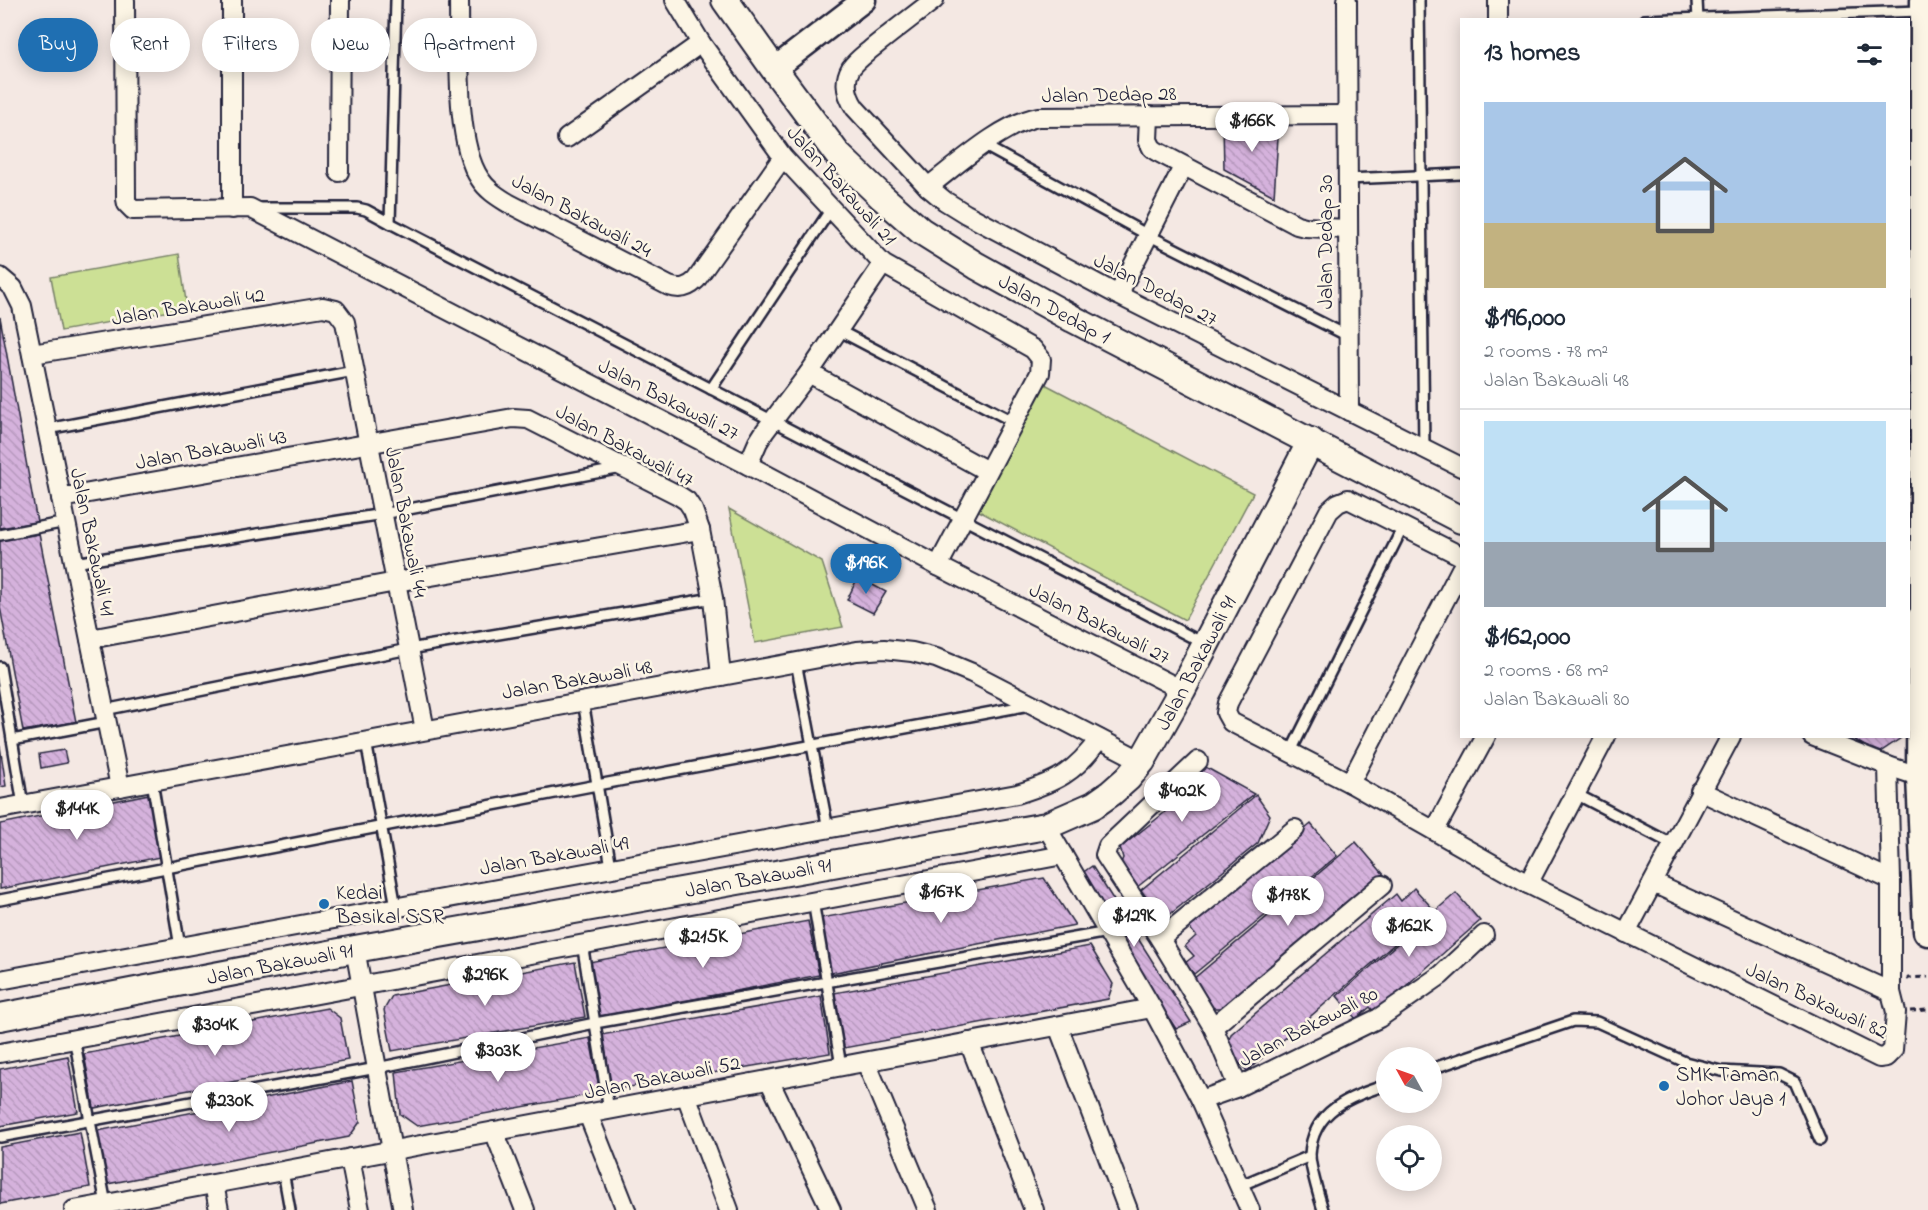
<!DOCTYPE html>
<meta charset="utf-8">
<style>
:root{--surface:#fff;--page:#f6f6f7;--text:#1f2937;--muted:#747a83;--line:#e0e1e3;--accent:#1f6fb2}
body{margin:0;font-family:"Indie Flower",sans-serif;background:var(--page);color:var(--text);height:100vh;display:flex;flex-direction:column;font-size:22px;white-space:nowrap}
*{box-sizing:border-box;margin:0}
p{font-size:20px;color:var(--muted)}
.icon{flex:none;width:33px;height:33px;fill:none;stroke:currentColor;stroke-width:2;stroke-linecap:round;stroke-linejoin:round}
.map{position:relative;flex:1;overflow:hidden}
.panel{position:absolute;left:1460px;top:18px;width:450px;height:720px;display:flex;flex-direction:column;background:var(--surface);border-radius:0px;box-shadow:0 3px 15px #0003}
.panel>*{flex:none}
.guide{position:absolute;left:18px;top:18px;width:570px;height:54px;display:flex;gap:12px}
.needle{width:39px;rotate:310deg}
.fabs{position:absolute;left:1376px;top:1047px;display:grid;gap:12px}
.fabs a{display:grid;place-items:center;width:66px;height:66px;border-radius:50%;background:var(--surface);box-shadow:0 3px 15px #0003;font-size:30px}
.price{position:absolute;translate:-50% -51px;padding:0 14px;border-radius:21px;background:#fff;color:#222;font-size:20px;line-height:39px;filter:drop-shadow(0 2px 3px #0008)}
.price::after{content:'';position:absolute;left:50%;top:36px;width:18px;height:14px;margin-left:-9px;background:inherit;clip-path:polygon(0 0,100% 0,50% 100%)}
.price.selected{background:var(--accent);color:#fff}
ul{padding:0;list-style:none}
li{display:grid;align-content:center;gap:12px;height:318px;padding:0 24px}
li+li{border-top:2px solid var(--line)}
li span{display:grid;place-items:center;height:186px;border-radius:0px;color:#555}
li>.icon{margin-inline-start:auto}
span .icon{width:108px;height:108px;fill:#fffc;stroke-width:1}
li b{font-size:26px}
h2{display:flex;justify-content:space-between;align-items:center;height:72px;padding:0 24px;font-size:26px}
.chip{padding:0 21px;border-radius:27px;background:var(--surface);box-shadow:0 3px 15px #0003;font-size:21px;line-height:54px}
.chip.selected{background:var(--accent);color:#fff}
.map>svg:first-child{display:block}
</style>
<div class="map">
<svg width="1928" height="1210" viewBox="0 0 1928 1210">
<defs>
<pattern id="building-back-hatch" width="6" height="6" patternUnits="userSpaceOnUse" patternTransform="scale(1.5)"><rect width="6" height="6" fill="#d5b2dc"/><path d="M-1 5l2 2M0 0l6 6M5-1l2 2" fill="none" stroke="#b799be"/></pattern>
</defs>
<rect width="100%" height="100%" fill="#f4e8e3"/>
<filter id="ink" filterUnits="userSpaceOnUse"><feTurbulence type="fractalNoise" baseFrequency=".0167" numOctaves="2"/><feDisplacementMap in="SourceGraphic" scale="12" xChannelSelector="R" yChannelSelector="G"/><feConvolveMatrix kernelMatrix="1 2 1 2 8 2 1 2 1" color-interpolation-filters="sRGB"/></filter>
<g filter="url(#ink)">
<g fill="#cce095" stroke="#778168" stroke-width="1.5">
<path d="M 179,254 L 187,308 L 61,331 L 51,277 Z"/>
<path d="M 1043,383 L 1253,493 L 1185,620 L 975,509 Z"/>
<path d="M 729,509 L 822,562 L 843,627 L 755,643 Z"/>
</g>
<g fill="url(#building-back-hatch)" stroke="#22223b" stroke-width="1.5">
<path d="M 1279,123 L 1274,196 L 1224,169 L 1223,124 Z"/>
<path d="M 0,317 L 37,522 L 0,528 Z"/>
<path d="M 39,534 L 76,722 L 23,731 L 0,607 L 0,541 Z"/>
<path d="M 858,577 L 886,592 L 873,613 L 847,600 Z"/>
<path d="M 1849,736 L 1904,736 L 1877,754 Z"/>
<path d="M 0,746 L 6,786 L 0,787 Z"/>
<path d="M 64,750 L 67,763 L 41,768 L 39,754 Z"/>
<path d="M 1200,764 L 1254,794 L 1136,888 L 1120,865 L 1123,858 L 1120,848 L 1164,813 Z"/>
<path d="M 149,794 L 160,857 L 0,889 L 0,824 Z"/>
<path d="M 1256,795 L 1270,815 L 1258,843 L 1163,920 L 1141,890 Z"/>
<path d="M 1311,824 L 1337,856 L 1194,974 L 1185,963 L 1194,956 L 1185,946 L 1196,936 L 1188,926 Z"/>
<path d="M 1356,842 L 1385,876 L 1223,1008 L 1208,1008 L 1192,980 Z"/>
<path d="M 1092,866 L 1191,1022 L 1176,1029 L 1078,876 Z"/>
<path d="M 1044,878 L 1075,925 L 831,973 L 821,918 Z"/>
<path d="M 1414,888 L 1434,910 L 1247,1071 L 1226,1048 L 1231,1034 L 1396,894 L 1401,901 Z"/>
<path d="M 1456,893 L 1480,921 L 1375,1013 L 1370,1007 L 1356,1019 L 1337,996 Z"/>
<path d="M 808,921 L 819,975 L 599,1017 L 589,962 Z"/>
<path d="M 1090,946 L 1113,984 L 1108,999 L 844,1048 L 834,993 Z"/>
<path d="M 575,962 L 585,1017 L 392,1051 L 384,1010 L 392,996 Z"/>
<path d="M 821,996 L 830,1053 L 612,1090 L 601,1035 Z"/>
<path d="M 327,1008 L 340,1018 L 348,1060 L 94,1108 L 84,1054 Z"/>
<path d="M 590,1038 L 600,1093 L 417,1126 L 400,1114 L 396,1072 Z"/>
<path d="M 68,1056 L 78,1112 L 0,1126 L 0,1069 Z"/>
<path d="M 352,1081 L 360,1122 L 349,1137 L 107,1184 L 97,1131 Z"/>
<path d="M 80,1132 L 90,1187 L 0,1204 L 0,1147 Z"/>
</g>
<g fill="none" stroke-linecap="round" stroke-linejoin="round">
<defs>
<g id="service">
<path d="M 1419,0 L 1424,450"/>
<path d="M 1697,0 L 1698,20"/>
<path d="M 1644,20 L 1921,11"/>
<path d="M 983,145 L 1148,235 L 1348,336"/>
<path d="M 1347,179 L 1461,174"/>
<path d="M 258,208 L 357,208 L 366,210 L 390,223 L 396,0"/>
<path d="M 390,223 L 1203,643"/>
<path d="M 838,330 L 1014,422"/>
<path d="M 711,389 L 831,209"/>
<path d="M 47,429 L 354,371"/>
<path d="M 0,535 L 66,522"/>
<path d="M 74,563 L 383,514 L 622,468"/>
<path d="M 796,662 L 828,829"/>
<path d="M 0,667 L 23,805"/>
<path d="M 583,701 L 611,867"/>
<path d="M 104,710 L 409,649 L 713,598"/>
<path d="M 12,740 L 107,722"/>
<path d="M 366,741 L 396,907"/>
<path d="M 1290,753 L 1403,527"/>
<path d="M 152,781 L 180,947"/>
<path d="M 1576,794 L 1672,844"/>
<path d="M 0,900 L 597,785 L 1030,705"/>
<path d="M 813,901 L 841,1066"/>
<path d="M 582,943 L 609,1110"/>
<path d="M 74,1038 L 106,1204"/>
<path d="M 1431,1069 L 1573,1021 L 1597,1022 L 1685,1062 L 1721,1071 L 1779,1074 L 1795,1082 L 1820,1140"/>
<path d="M 0,1137 L 377,1068 L 595,1023 L 1108,932"/>
<path d="M 283,1171 L 290,1210"/>
<path d="M 1239,1186 L 1310,1156"/>
<path d="M 1323,1210 C 1319,1196 1310,1168 1310,1155 C 1312,1110 1350,1097 1386,1085"/>
</g>
<g id="minor">
<path d="M 125,0 L 126,199 L 127,204 L 133,210 L 250,208 L 748,465 L 938,566 L 1182,690"/>
<path d="M 459,0 C 460,47 454,141 480,179 C 487,190 497,196 508,203 L 669,286 C 680,290 688,288 696,280 L 783,157"/>
<path d="M 675,0 L 701,43 L 783,157 L 883,264 L 1033,349 L 1041,359 L 1040,373 L 938,566"/>
<path d="M 934,0 C 913,16 892,32 871,49 C 864,55 856,61 851,68 C 843,82 847,96 855,108 L 928,187 L 945,201 L 966,214 L 1118,295 L 1461,467"/>
<path d="M 1347,0 L 1349,411"/>
<path d="M 1498,20 L 1498,0"/>
<path d="M 1149,116 L 1148,140 L 1152,148 L 1156,151 L 1297,225 L 1305,227 L 1347,229"/>
<path d="M 567,138 L 701,43"/>
<path d="M 339,172 L 340,0"/>
<path d="M 928,187 C 958,164 1002,124 1038,117 L 1347,115"/>
<path d="M 232,209 L 232,0"/>
<path d="M 0,277 L 13,288 L 22,306 L 120,787"/>
<path d="M 1118,295 L 1183,167"/>
<path d="M 32,354 L 323,307 L 336,310 L 345,322 L 425,730"/>
<path d="M 809,373 L 987,471"/>
<path d="M 748,465 L 758,442 L 765,431 L 809,373 L 883,264"/>
<path d="M 61,498 L 513,418 L 528,419 L 678,495 L 687,501 L 693,510 L 700,530 L 713,598 L 721,676"/>
<path d="M 1461,556 L 1348,499 L 1338,503 L 1329,511 L 1228,703 L 1226,713 L 1231,722 L 1350,783 L 1528,884 L 1879,1058 L 1886,1057 L 1893,1050 L 1896,1012 L 1891,992 L 1891,880 L 1888,766"/>
<path d="M 90,639 L 396,582 L 700,530"/>
<path d="M 1812,736 L 1888,766 L 1921,777"/>
<path d="M 1198,761 L 1108,846 L 1105,855 L 1160,939 L 1213,1027 L 1238,1087"/>
<path d="M 1350,783 L 1461,569"/>
<path d="M 1700,791 L 1891,880"/>
<path d="M 0,809 L 857,651 L 884,649 L 912,652 L 936,658 L 972,673 L 1142,761"/>
<path d="M 1046,826 L 1152,1008 L 1201,1100 L 1250,1210"/>
<path d="M 1435,830 L 1486,736"/>
<path d="M 1653,883 L 1891,992"/>
<path d="M 1528,884 L 1606,736"/>
<path d="M 1626,933 L 1731,736"/>
<path d="M 1160,939 L 1295,829"/>
<path d="M 355,949 L 403,1210"/>
<path d="M 0,980 L 1017,794 C 1056,782 1075,773 1099,739"/>
<path d="M 1058,1026 L 1128,1210"/>
<path d="M 1213,1027 L 1382,885"/>
<path d="M 969,1042 L 1034,1210"/>
<path d="M 0,1053 L 1063,855"/>
<path d="M 866,1062 L 928,1210"/>
<path d="M 769,1080 L 831,1210"/>
<path d="M 686,1095 L 729,1210"/>
<path d="M 1201,1100 L 1238,1087 L 1379,1018 L 1441,975 L 1484,935"/>
<path d="M 588,1114 L 626,1210"/>
<path d="M 494,1131 L 525,1210"/>
<path d="M 350,1158 L 360,1210"/>
<path d="M 214,1184 L 219,1210"/>
<path d="M 74,1210 L 1152,1008"/>
</g>
<g id="tertiary">
<path d="M 1922,0 L 1922,618"/>
<path d="M 774,69 L 864,0"/>
</g>
<g id="secondary">
<path id="s1" d="M 725,0 L 774,69 L 838,155 L 882,197 L 921,231 L 977,266 L 1073,319 L 1461,520"/>
<path id="s2" d="M 0,1017 L 355,949 L 1046,826 L 1094,805 L 1111,793 L 1128,778 L 1142,761 L 1182,690 L 1311,441"/>
</g>
<path id="primary" d="M 1922,618 L 1921,777 L 1928,931"/>
</defs>
<use href="#service" stroke="#22223b" stroke-width="14"/>
<use href="#minor" stroke="#22223b" stroke-width="22"/>
<use href="#tertiary" stroke="#22223b" stroke-width="27"/>
<use href="#secondary" stroke="#22223b" stroke-width="30"/>
<use href="#primary" stroke="#22223b" stroke-width="33"/>
<g stroke="#22223b" stroke-width="3" stroke-dasharray="6 4.5" stroke-linecap="butt">
<path d="M 1909,980 L 1908,978 L 1928,977"/>
<path d="M 1910,1011 L 1928,1010"/>
</g>
<use href="#service" stroke="#fcf5e5" stroke-width="9"/>
<use href="#minor" stroke="#fcf5e5" stroke-width="18"/>
<use href="#tertiary" stroke="#fcf5e5" stroke-width="22"/>
<use href="#secondary" stroke="#fcf5e5" stroke-width="26"/>
<use href="#primary" stroke="#fcf5e5" stroke-width="28"/>
</g>
</g>
<g fill="#1f6fb2" stroke="#fcf5e5" stroke-width="2">
<circle cx="324" cy="904" r="6"/>
<circle cx="1664" cy="1086" r="6"/>
</g>
<g text-anchor="middle" stroke-width="5" stroke-linejoin="round" paint-order="stroke">
<g font-size="21" fill="#22223b" stroke="#fcf5e5">
<text transform="translate(1109 94) rotate(-1)" y="7">Jalan Dedap 28</text>
<text transform="translate(842 185) rotate(48)" y="7">Jalan Bakawali 21</text>
<text transform="translate(582 215) rotate(28)" y="7">Jalan Bakawali 24</text>
<text transform="translate(1325 242) rotate(-90)" y="7">Jalan Dedap 30</text>
<text transform="translate(1156 289) rotate(27)" y="7">Jalan Dedap 27</text>
<text transform="translate(188 306) rotate(-9)" y="7">Jalan Bakawali 42</text>
<text dy="7" stroke="none"><textPath href="#s1" startOffset="459">Jalan Dedap 1</textPath></text>
<text transform="translate(669 399) rotate(27)" y="7">Jalan Bakawali 27</text>
<text transform="translate(625 445) rotate(28)" y="7">Jalan Bakawali 47</text>
<text transform="translate(211 449) rotate(-10)" y="7">Jalan Bakawali 43</text>
<text transform="translate(407 522) rotate(79)" y="7">Jalan Bakawali 44</text>
<text transform="translate(93 542) rotate(78)" y="7">Jalan Bakawali 41</text>
<text transform="translate(1100 623) rotate(27)" y="7">Jalan Bakawali 27</text>
<text dy="7" stroke="none"><textPath href="#s2" startOffset="1293">Jalan Bakawali 91</textPath></text>
<text transform="translate(577 679) rotate(-10)" y="7">Jalan Bakawali 48</text>
<text transform="translate(554 855) rotate(-10)" y="7">Jalan Bakawali 49</text>
<text dy="7" stroke="none"><textPath href="#s2" startOffset="771">Jalan Bakawali 91</textPath></text>
<text dy="7" stroke="none"><textPath href="#s2" startOffset="285">Jalan Bakawali 91</textPath></text>
<text transform="translate(1817 1000) rotate(25)" y="7">Jalan Bakawali 82</text>
<text transform="translate(1308 1026) rotate(-27)" y="7">Jalan Bakawali 80</text>
<text transform="translate(662 1077) rotate(-11)" y="7">Jalan Bakawali 52</text>
</g>
<g font-size="21" fill="#22223b" stroke="#fcf5e5" text-anchor="start">
<text x="336" y="899">Kedai<tspan x="336" dy="24">Basikal SSR</tspan></text>
<text x="1676" y="1081">SMK Taman<tspan x="1676" dy="24">Johor Jaya 1</tspan></text>
</g>
</g>
</svg>
<div class="fabs">
<a><svg class="needle" viewBox="-14 -14 28 28"><path d="M0-13l5 13h-10z" fill="#e53935"/><path d="M0 13l5-13h-10z" fill="#747a83"/></svg></a>
<a><svg class="icon" aria-label="locate" viewBox="0 0 24 24"><circle cx="12" cy="12" r="6"/><path d="M12 2v4M12 18v4M2 12h4M18 12h4"/></svg></a>
</div>
<b class="price" style="left:1252px;top:153px">$166K</b>
<b class="price selected" style="left:866px;top:595px">$196K</b>
<b class="price" style="left:1182px;top:823px">$402K</b>
<b class="price" style="left:77px;top:841px">$144K</b>
<b class="price" style="left:941px;top:924px">$167K</b>
<b class="price" style="left:1288px;top:927px">$178K</b>
<b class="price" style="left:1134px;top:948px">$129K</b>
<b class="price" style="left:1409px;top:958px">$162K</b>
<b class="price" style="left:703px;top:969px">$215K</b>
<b class="price" style="left:485px;top:1007px">$296K</b>
<b class="price" style="left:215px;top:1057px">$304K</b>
<b class="price" style="left:498px;top:1083px">$303K</b>
<b class="price" style="left:229px;top:1133px">$230K</b>
<div class="guide">
<a class="chip selected">Buy</a>
<a class="chip">Rent</a>
<a class="chip">Filters</a>
<a class="chip">New</a>
<a class="chip">Apartment</a>
</div>
<section class="panel">
<h2>13 homes<svg class="icon" aria-label="filters" viewBox="0 0 24 24"><path d="M4 7h16M4 17h16"/><circle cx="9" cy="7" r="2"/><circle cx="15" cy="17" r="2"/></svg></h2>
<ul>
<li><span style="background:linear-gradient(#a9c7e8 65%,#c2b280 0)"><svg class="icon" aria-label="home" viewBox="0 0 24 24"><path d="M3 11l9-7 9 7M6 9v11h12V9"/></svg></span><div><b>$196,000</b><p>2 rooms · 78 m²</p><p>Jalan Bakawali 48</p></div></li>
<li><span style="background:linear-gradient(#bfe0f5 65%,#9aa5b1 0)"><svg class="icon" aria-label="home" viewBox="0 0 24 24"><path d="M3 11l9-7 9 7M6 9v11h12V9"/></svg></span><div><b>$162,000</b><p>2 rooms · 68 m²</p><p>Jalan Bakawali 80</p></div></li>
</ul>
</section>
</div>
